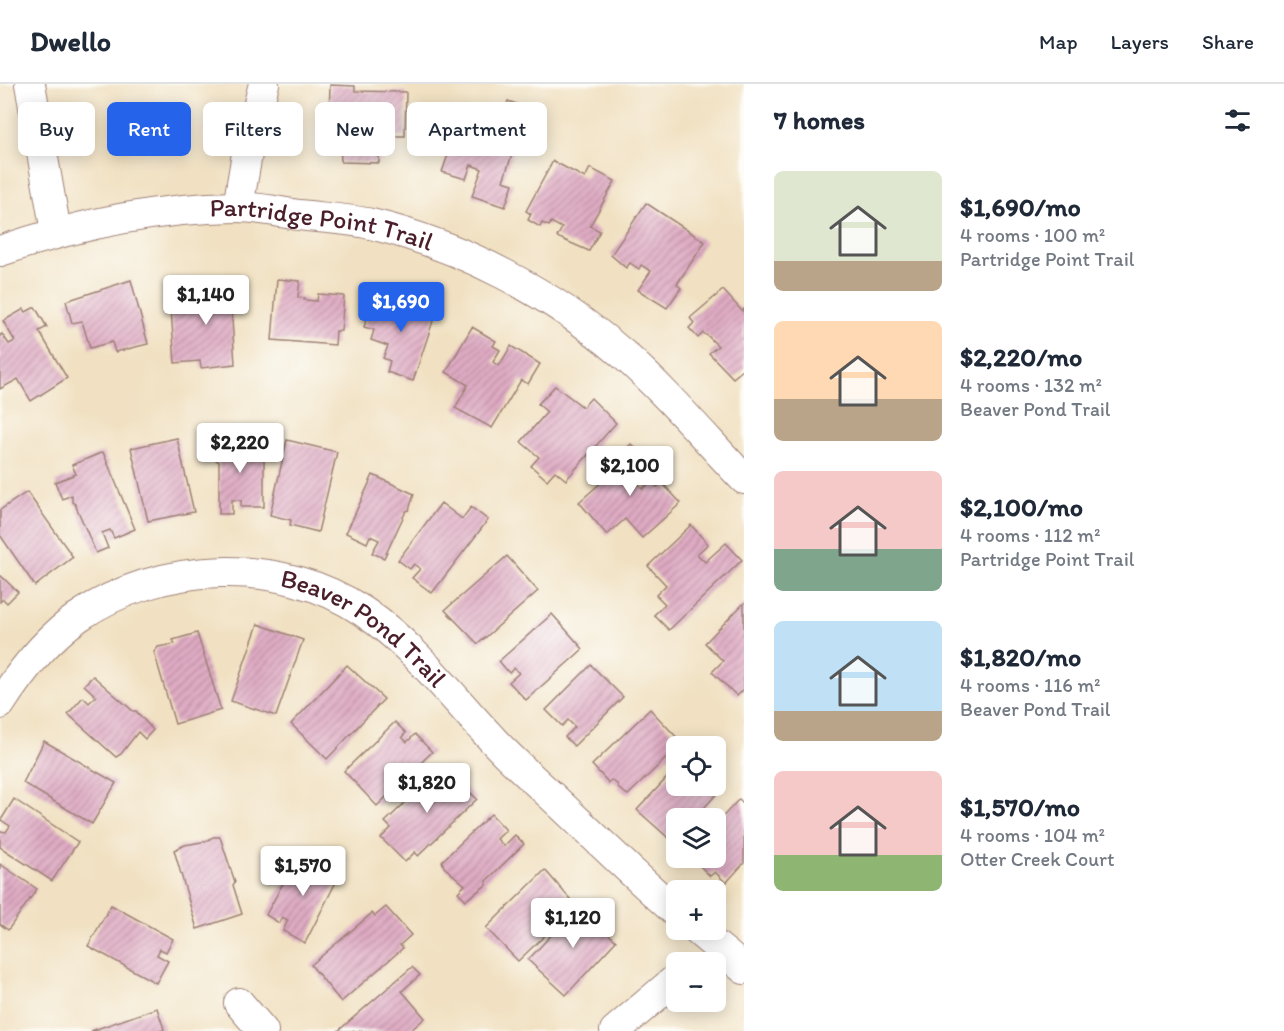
<!DOCTYPE html>
<meta charset="utf-8">
<style>
:root{--surface:#fff;--page:#f2f2f3;--text:#1f2937;--muted:#747a83;--line:#e0e1e3;--accent:#2563eb}
body{margin:0;font-family:Itim,sans-serif;background:var(--page);color:var(--text);height:100vh;display:flex;flex-direction:column;font-size:22px;white-space:nowrap}
*{box-sizing:border-box;margin:0}
p{font-size:20px;color:var(--muted)}
.icon{flex:none;width:33px;height:33px;fill:none;stroke:currentColor;stroke-width:2;stroke-linecap:round;stroke-linejoin:round}
.map{position:relative;flex:1;overflow:hidden}
.details{display:flex;flex-direction:column;background:var(--surface);width:540px}
.details>*{flex:none}
.top-card{position:absolute;left:18px;top:18px;width:570px;height:54px;display:flex;gap:12px}
.tools{position:absolute;left:666px;top:652px;display:grid;gap:12px}
.tools a{display:grid;place-items:center;width:60px;height:60px;border-radius:9px;background:var(--surface);box-shadow:0 3px 15px #0003;font-size:30px}
.price{position:absolute;translate:-50% -51px;padding:0 14px;border-radius:6px;background:#fff;color:#222;font-size:20px;line-height:39px;filter:drop-shadow(0 2px 3px #0008)}
.price::after{content:'';position:absolute;left:50%;top:36px;width:18px;height:14px;margin-left:-9px;background:inherit;clip-path:polygon(0 0,100% 0,50% 100%)}
.price.current{background:var(--accent);color:#fff}
ul{padding:0;list-style:none}
li{display:flex;align-items:center;gap:18px;height:150px;padding:0 30px}
li span{display:grid;place-items:center;flex:none;width:168px;height:120px;border-radius:9px;color:#555}
li>.icon{margin-inline-start:auto}
span .icon{width:72px;height:72px;fill:#fffc;stroke-width:1}
li b{font-size:26px}
h2{display:flex;justify-content:space-between;align-items:center;height:72px;padding:0 30px;font-size:26px}
.tag{padding:0 21px;border-radius:9px;background:var(--surface);box-shadow:0 3px 15px #0003;font-size:21px;line-height:54px}
.tag.current{background:var(--accent);color:#fff}
header{display:flex;align-items:center;gap:36px;box-sizing:border-box;height:84px;padding:0 30px;background:var(--surface);border-bottom:2px solid var(--line)}
header strong{font-size:28px}
nav{display:flex;gap:33px;margin-inline-start:auto;font-size:21px}
main{display:flex;flex:1;min-height:0}
.map>svg:first-child{display:block}
</style>
<header>
<strong>Dwello</strong>
<nav><a>Map</a><a>Layers</a><a>Share</a></nav>
</header>
<main>
<div class="map">
<svg width="744" height="947" viewBox="0 0 744 947">
<defs>
<pattern id="building-hatch" width="6" height="6" patternUnits="userSpaceOnUse" patternTransform="scale(1.5)"><rect width="6" height="6" fill="#dfacc4"/><path d="M-1 1l2-2M0 6l6-6M5 7l2-2" fill="none" stroke="#b78b9f"/></pattern>
</defs>
<rect width="100%" height="100%" fill="#fdfcf7"/>
<filter id="ink" filterUnits="userSpaceOnUse"><feTurbulence type="fractalNoise" baseFrequency=".0167" numOctaves="2"/><feDisplacementMap in="SourceGraphic" scale="12" xChannelSelector="R" yChannelSelector="G"/><feConvolveMatrix kernelMatrix="1 2 1 2 8 2 1 2 1" color-interpolation-filters="sRGB"/></filter>
<filter id="wash" filterUnits="userSpaceOnUse"><feTurbulence type="fractalNoise" baseFrequency=".008" numOctaves="4" result="noise"/><feDisplacementMap in="SourceGraphic" scale="24" xChannelSelector="R" yChannelSelector="G"/><feGaussianBlur stdDeviation="1.35" result="paint"/><feColorMatrix in="noise" values="0 0 0 0 0 0 0 0 0 0 0 0 0 0 0 0 0 1.4 0 .05"/><feComposite in="paint" operator="in"/></filter>
<g filter="url(#wash)">
<rect width="100%" height="100%" fill="#f1e1c2"/>
<g id="blocks">
<g fill="url(#building-hatch)">
<path d="M 330,1 L 355,2 L 355,7 L 406,8 L 405,52 L 390,52 L 390,67 L 379,67 L 379,79 L 341,78 L 340,58 L 346,58 L 346,48 L 351,48 L 351,36 L 329,36 Z"/>
<path d="M 508,17 L 528,24 L 503,97 L 513,100 L 505,123 L 472,112 L 482,85 L 471,81 L 466,95 L 442,88 L 464,25 L 489,34 L 491,27 L 503,32 Z"/>
<path d="M 553,77 L 585,94 L 590,84 L 615,97 L 590,142 L 600,147 L 589,167 L 557,153 L 562,144 L 551,138 L 549,142 L 542,139 L 540,143 L 528,136 L 531,130 L 526,127 Z"/>
<path d="M 646,119 L 705,158 L 677,200 L 681,204 L 667,224 L 638,206 L 651,187 L 641,181 L 639,185 L 630,179 L 626,184 L 611,171 Z"/>
<path d="M 277,195 L 300,197 L 298,213 L 305,214 L 304,216 L 317,217 L 318,210 L 344,212 L 341,247 L 336,247 L 335,261 L 272,256 Z"/>
<path d="M 131,196 L 148,260 L 115,268 L 112,258 L 90,264 L 82,237 L 72,239 L 66,217 Z"/>
<path d="M 240,196 L 242,220 L 231,221 L 235,280 L 201,284 L 200,277 L 175,279 L 170,213 L 195,212 L 196,226 L 208,226 L 206,197 Z"/>
<path d="M 723,206 L 742,227 L 744,225 L 744,285 L 733,294 L 709,269 L 718,262 L 709,253 L 703,249 L 698,254 L 689,244 L 694,239 L 690,234 Z"/>
<path d="M 382,208 L 396,212 L 393,219 L 411,228 L 415,217 L 437,225 L 413,297 L 387,288 L 390,277 L 383,274 L 388,262 L 371,256 L 374,246 L 364,243 L 374,212 L 380,214 Z"/>
<path d="M 35,223 L 47,243 L 39,247 L 67,294 L 31,317 L 18,295 L 0,305 L 0,251 L 2,250 L 9,260 L 15,257 L 3,237 L 24,225 L 26,228 Z"/>
<path d="M 472,243 L 496,257 L 493,262 L 500,266 L 493,278 L 499,282 L 511,262 L 540,280 L 528,300 L 521,296 L 492,344 L 455,324 L 468,301 L 446,288 Z"/>
<path d="M 555,302 L 583,323 L 591,314 L 616,339 L 566,396 L 555,387 L 547,396 L 531,382 L 539,373 L 521,358 L 547,328 L 538,320 Z"/>
<path d="M 219,350 L 230,350 L 231,359 L 252,357 L 264,359 L 264,423 L 241,423 L 241,416 L 232,416 L 232,430 L 219,430 L 219,378 L 216,376 Z"/>
<path d="M 177,354 L 194,428 L 148,437 L 131,364 Z"/>
<path d="M 287,356 L 337,368 L 318,448 L 290,441 L 291,436 L 270,431 Z"/>
<path d="M 631,360 L 655,384 L 638,400 L 643,405 L 651,397 L 657,403 L 662,399 L 681,419 L 642,454 L 625,435 L 607,451 L 579,418 L 620,382 L 614,376 Z"/>
<path d="M 103,368 L 135,445 L 114,454 L 110,446 L 102,449 L 108,464 L 96,469 L 75,420 L 72,418 L 72,411 L 62,415 L 55,398 L 76,390 L 72,381 Z"/>
<path d="M 373,391 L 414,410 L 409,426 L 406,427 L 384,474 L 372,469 L 379,456 L 370,452 L 367,459 L 346,449 Z"/>
<path d="M 27,408 L 73,473 L 35,502 L 0,451 L 0,426 Z"/>
<path d="M 441,419 L 462,435 L 471,423 L 488,436 L 432,509 L 412,494 L 420,485 L 414,480 L 410,485 L 398,476 Z"/>
<path d="M 691,441 L 708,460 L 697,470 L 705,478 L 726,459 L 742,476 L 669,546 L 654,531 L 665,520 L 656,511 L 666,501 L 648,482 Z"/>
<path d="M 507,472 L 538,507 L 478,560 L 445,526 Z"/>
<path d="M 0,491 L 18,508 L 7,519 L 3,515 L 0,518 Z"/>
<path d="M 744,519 L 744,605 L 737,612 L 712,588 L 723,577 L 705,559 Z"/>
<path d="M 552,530 L 583,565 L 526,616 L 509,598 L 519,589 L 514,584 L 509,589 L 499,577 Z"/>
<path d="M 258,540 L 303,556 L 276,632 L 231,617 Z"/>
<path d="M 197,549 L 221,626 L 175,640 L 154,568 L 158,563 L 175,560 L 173,556 Z"/>
<path d="M 347,581 L 384,615 L 327,675 L 291,640 Z"/>
<path d="M 591,581 L 623,613 L 574,662 L 565,653 L 575,643 L 568,636 L 562,642 L 546,626 Z"/>
<path d="M 93,592 L 133,627 L 136,627 L 153,646 L 145,655 L 138,648 L 121,670 L 116,673 L 68,630 L 83,613 L 89,619 L 96,612 L 84,601 Z"/>
<path d="M 650,625 L 682,659 L 628,711 L 619,705 L 617,700 L 611,696 L 609,699 L 592,681 Z"/>
<path d="M 395,638 L 406,649 L 402,653 L 407,658 L 415,650 L 432,668 L 377,722 L 344,687 Z"/>
<path d="M 44,657 L 116,699 L 92,740 L 23,699 Z"/>
<path d="M 443,682 L 477,715 L 418,772 L 415,768 L 405,778 L 381,754 L 391,744 L 385,738 Z"/>
<path d="M 676,684 L 676,702 L 716,702 L 716,696 L 723,703 L 694,735 L 676,735 L 676,753 L 673,758 L 637,726 Z"/>
<path d="M 14,715 L 78,758 L 52,797 L 0,763 L 0,747 L 6,748 L 10,742 L 1,736 Z"/>
<path d="M 739,715 L 744,720 L 744,779 L 726,799 L 715,788 L 710,792 L 692,774 L 716,774 L 716,740 Z"/>
<path d="M 491,730 L 506,746 L 497,755 L 504,762 L 515,751 L 524,760 L 486,797 L 486,801 L 466,816 L 458,808 L 465,801 L 444,783 L 442,777 Z"/>
<path d="M 213,753 L 220,753 L 235,798 L 233,801 L 242,830 L 197,845 L 174,766 L 185,761 L 207,757 Z"/>
<path d="M 299,769 L 340,790 L 305,859 L 283,847 L 288,836 L 282,833 L 279,839 L 266,831 Z"/>
<path d="M 0,780 L 37,805 L 8,846 L 0,840 Z"/>
<path d="M 545,786 L 576,822 L 518,877 L 486,844 Z"/>
<path d="M 582,818 L 604,838 L 596,846 L 598,849 L 603,845 L 616,857 L 566,911 L 528,876 Z"/>
<path d="M 111,821 L 173,855 L 166,868 L 160,865 L 157,871 L 168,877 L 156,899 L 88,862 Z"/>
<path d="M 386,823 L 411,851 L 400,861 L 403,864 L 341,918 L 311,881 L 372,829 L 375,832 Z"/>
<path d="M 412,883 L 420,891 L 402,907 L 425,934 L 410,947 L 338,947 Z"/>
<path d="M 157,924 L 164,945 L 162,947 L 91,947 Z"/>
</g>
</g>
</g>
<g filter="url(#ink)">
<use href="#blocks" fill-opacity="0" stroke="#9e8076" stroke-width="1.5"/>
<g fill="none" stroke-linecap="round" stroke-linejoin="round">
<defs>
<g id="street">
<path d="M 30,0 L 56,148"/>
<path d="M 238,123 L 249,58 L 264,0"/>
<path id="s1" d="M 0,167 C 76,141 156,124 236,123 C 257,123 279,128 299,131 C 323,134 348,135 371,140 C 463,162 553,210 624,271 C 667,309 704,353 744,395"/>
<path id="s2" d="M 0,620 C 21,587 45,556 78,533 C 159,477 281,471 364,528 C 415,562 450,611 492,655 C 513,678 538,699 561,721 C 599,757 637,794 676,828"/>
<path d="M 697,846 L 744,885"/>
<path d="M 239,919 L 263,947"/>
<path d="M 615,947 L 676,895"/>
</g>
</defs>
<use href="#street" stroke="#9e8076" stroke-width="32"/>
<use href="#street" stroke="#fff" stroke-width="30"/>
</g>
</g>
<g text-anchor="middle" stroke-width="6" stroke-linejoin="round" paint-order="stroke">
<g font-size="26" fill="#4a1f2b" stroke="#fdfcf7">
<text dy="9" stroke="none"><textPath href="#s1" startOffset="328">Partridge Point Trail</textPath></text>
<text dy="9" stroke="none"><textPath href="#s2" startOffset="428">Beaver Pond Trail</textPath></text>
</g>
</g>
</svg>
<div class="tools">
<a><svg class="icon" aria-label="locate" viewBox="0 0 24 24"><circle cx="12" cy="12" r="6"/><path d="M12 2v4M12 18v4M2 12h4M18 12h4"/></svg></a>
<a><svg class="icon" aria-label="layers" viewBox="0 0 24 24"><path d="M12 4l9 5-9 5-9-5zM3 14l9 5 9-5"/></svg></a>
<a>+</a>
<a>−</a>
</div>
<b class="price" style="left:206px;top:242px">$1,140</b>
<b class="price current" style="left:401px;top:249px">$1,690</b>
<b class="price" style="left:240px;top:390px">$2,220</b>
<b class="price" style="left:630px;top:413px">$2,100</b>
<b class="price" style="left:427px;top:730px">$1,820</b>
<b class="price" style="left:303px;top:813px">$1,570</b>
<b class="price" style="left:573px;top:865px">$1,120</b>
<div class="top-card">
<a class="tag">Buy</a>
<a class="tag current">Rent</a>
<a class="tag">Filters</a>
<a class="tag">New</a>
<a class="tag">Apartment</a>
</div>
</div>
<section class="details">
<h2>7 homes<svg class="icon" aria-label="filters" viewBox="0 0 24 24"><path d="M4 7h16M4 17h16"/><circle cx="9" cy="7" r="2"/><circle cx="15" cy="17" r="2"/></svg></h2>
<ul>
<li><span style="background:linear-gradient(#dfe7d0 75%,#b9a48a 0)"><svg class="icon" aria-label="home" viewBox="0 0 24 24"><path d="M3 11l9-7 9 7M6 9v11h12V9"/></svg></span><div><b>$1,690/mo</b><p>4 rooms · 100 m²</p><p>Partridge Point Trail</p></div></li>
<li><span style="background:linear-gradient(#ffd9b3 65%,#b9a48a 0)"><svg class="icon" aria-label="home" viewBox="0 0 24 24"><path d="M3 11l9-7 9 7M6 9v11h12V9"/></svg></span><div><b>$2,220/mo</b><p>4 rooms · 132 m²</p><p>Beaver Pond Trail</p></div></li>
<li><span style="background:linear-gradient(#f6c9c9 65%,#7fa58c 0)"><svg class="icon" aria-label="home" viewBox="0 0 24 24"><path d="M3 11l9-7 9 7M6 9v11h12V9"/></svg></span><div><b>$2,100/mo</b><p>4 rooms · 112 m²</p><p>Partridge Point Trail</p></div></li>
<li><span style="background:linear-gradient(#bfe0f5 75%,#b9a48a 0)"><svg class="icon" aria-label="home" viewBox="0 0 24 24"><path d="M3 11l9-7 9 7M6 9v11h12V9"/></svg></span><div><b>$1,820/mo</b><p>4 rooms · 116 m²</p><p>Beaver Pond Trail</p></div></li>
<li><span style="background:linear-gradient(#f6c9c9 70%,#8fb573 0)"><svg class="icon" aria-label="home" viewBox="0 0 24 24"><path d="M3 11l9-7 9 7M6 9v11h12V9"/></svg></span><div><b>$1,570/mo</b><p>4 rooms · 104 m²</p><p>Otter Creek Court</p></div></li>
</ul>
</section>
</main>
